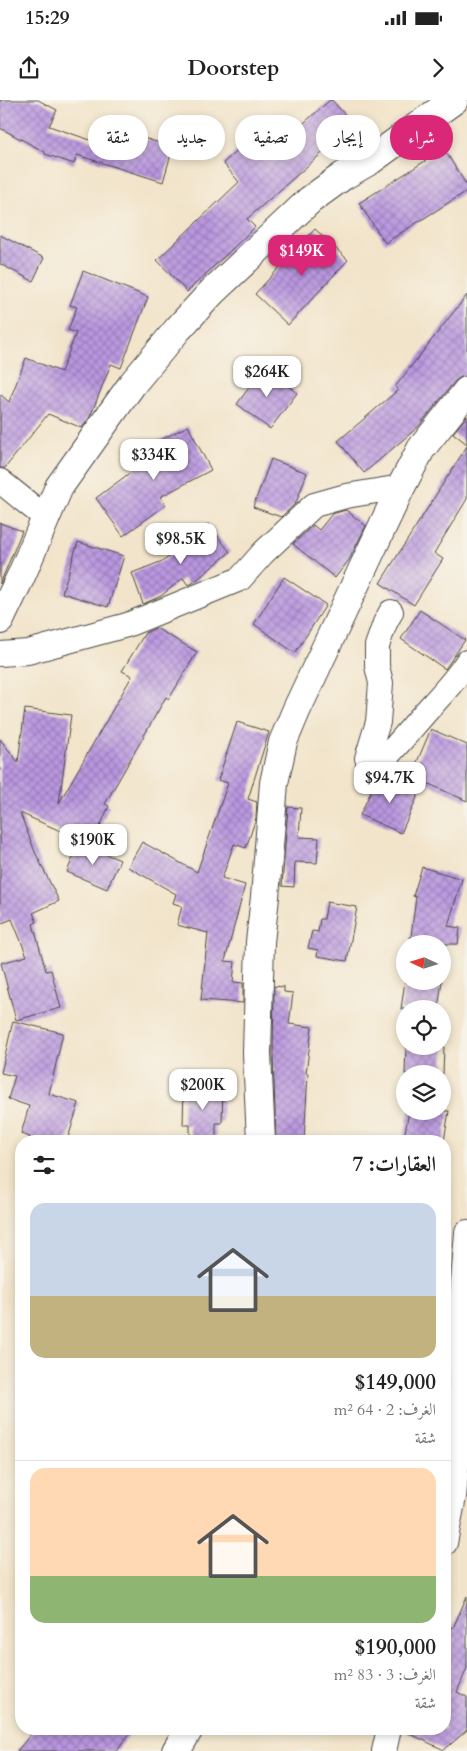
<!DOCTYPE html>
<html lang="ar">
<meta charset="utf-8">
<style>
:root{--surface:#fff;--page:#f2f2f2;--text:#222;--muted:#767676;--line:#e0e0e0;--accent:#db2777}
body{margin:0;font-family:Cardo,Amiri,serif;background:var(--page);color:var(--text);direction:rtl;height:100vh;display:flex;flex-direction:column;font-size:19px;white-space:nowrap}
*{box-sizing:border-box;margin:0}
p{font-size:16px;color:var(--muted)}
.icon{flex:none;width:28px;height:28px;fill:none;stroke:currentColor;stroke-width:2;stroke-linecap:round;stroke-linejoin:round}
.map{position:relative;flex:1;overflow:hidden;direction:ltr}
.panel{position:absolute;left:15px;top:1035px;width:436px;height:600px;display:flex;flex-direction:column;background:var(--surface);border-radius:20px;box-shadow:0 2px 8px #0003;direction:rtl}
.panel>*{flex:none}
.hud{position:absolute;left:15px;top:15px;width:438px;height:45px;direction:rtl;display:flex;gap:10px}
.needle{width:32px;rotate:274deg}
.tools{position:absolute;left:396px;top:835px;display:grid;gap:10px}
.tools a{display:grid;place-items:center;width:55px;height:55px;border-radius:50%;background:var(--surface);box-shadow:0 2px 8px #0003;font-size:25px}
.price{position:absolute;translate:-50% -42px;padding:0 11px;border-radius:10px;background:#fff;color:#222;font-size:16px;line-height:32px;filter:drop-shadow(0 1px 2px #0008)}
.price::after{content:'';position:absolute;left:50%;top:30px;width:15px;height:11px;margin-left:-8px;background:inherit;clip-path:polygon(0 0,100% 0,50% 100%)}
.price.selected{background:var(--accent);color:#fff}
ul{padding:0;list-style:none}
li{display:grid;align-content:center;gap:10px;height:265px;padding:0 15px}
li+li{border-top:1px solid var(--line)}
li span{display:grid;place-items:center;height:155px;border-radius:15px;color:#555}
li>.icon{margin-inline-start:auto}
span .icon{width:90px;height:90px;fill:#fffc;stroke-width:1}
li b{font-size:21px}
h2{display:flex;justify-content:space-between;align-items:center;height:60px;padding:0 15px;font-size:21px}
.pill{padding:0 18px;border-radius:22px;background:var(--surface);box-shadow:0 2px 8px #0003;font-size:18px;line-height:45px}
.pill.selected{background:var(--accent);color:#fff}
.status{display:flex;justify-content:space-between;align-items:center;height:35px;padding:0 25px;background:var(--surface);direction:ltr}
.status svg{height:14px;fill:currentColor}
header{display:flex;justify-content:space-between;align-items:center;height:65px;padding:0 15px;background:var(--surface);font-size:22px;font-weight:800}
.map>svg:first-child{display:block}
</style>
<div class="status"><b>15:29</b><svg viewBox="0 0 49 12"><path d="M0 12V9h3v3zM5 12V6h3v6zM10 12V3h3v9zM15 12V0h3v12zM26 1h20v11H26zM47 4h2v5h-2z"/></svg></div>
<header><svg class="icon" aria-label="forward" viewBox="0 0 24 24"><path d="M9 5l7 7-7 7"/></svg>Doorstep<svg class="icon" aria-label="share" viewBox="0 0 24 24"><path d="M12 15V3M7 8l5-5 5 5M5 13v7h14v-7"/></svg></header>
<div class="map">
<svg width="467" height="1651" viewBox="0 0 467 1651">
<defs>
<pattern id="building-cross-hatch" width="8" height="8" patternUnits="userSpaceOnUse" patternTransform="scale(1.25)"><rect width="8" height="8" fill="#ba97e0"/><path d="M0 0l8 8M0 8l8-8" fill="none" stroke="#977bb6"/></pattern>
</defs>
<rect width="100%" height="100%" fill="#f7f3e8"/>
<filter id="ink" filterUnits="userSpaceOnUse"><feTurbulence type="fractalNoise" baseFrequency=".02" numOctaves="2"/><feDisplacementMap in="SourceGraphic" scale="10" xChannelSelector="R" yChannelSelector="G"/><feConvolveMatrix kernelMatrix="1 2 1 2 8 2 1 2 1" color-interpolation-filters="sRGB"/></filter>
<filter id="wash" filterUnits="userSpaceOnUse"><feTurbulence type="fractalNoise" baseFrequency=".0096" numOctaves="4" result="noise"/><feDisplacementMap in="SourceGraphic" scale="20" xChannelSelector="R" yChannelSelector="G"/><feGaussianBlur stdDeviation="1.12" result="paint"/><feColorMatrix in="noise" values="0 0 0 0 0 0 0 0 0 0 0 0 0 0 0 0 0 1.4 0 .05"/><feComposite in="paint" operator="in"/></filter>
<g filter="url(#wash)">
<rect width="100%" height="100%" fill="#f2e4ca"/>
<g id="blocks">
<g fill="url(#building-cross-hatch)">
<path d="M 0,0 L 38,0 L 57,10 L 49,26 L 99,43 L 104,26 L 173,47 L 163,82 L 77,55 L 74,64 L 45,54 L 45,52 L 0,28 Z"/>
<path d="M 330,0 L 332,0 L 354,25 L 247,119 L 255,127 L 187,192 L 157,160 L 239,82 L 223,63 L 257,33 L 273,50 Z"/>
<path d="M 444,49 L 467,86 L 467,91 L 385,143 L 359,103 Z"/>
<path d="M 315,129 L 348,160 L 288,225 L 255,194 Z"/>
<path d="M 0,135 L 44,158 L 33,181 L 0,164 Z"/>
<path d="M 83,171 L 148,197 L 121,268 L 111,264 L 90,317 L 82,328 L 48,314 L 5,368 L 0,368 L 0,294 L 9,302 L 26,258 L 61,272 L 76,233 L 68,230 L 77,207 L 70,205 Z"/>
<path d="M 467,195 L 467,276 L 461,277 L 455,281 L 418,327 L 364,373 L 338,341 L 398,290 L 395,287 Z"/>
<path d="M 264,267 L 297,293 L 270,329 L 237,304 Z"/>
<path d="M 467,316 L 467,344 L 453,333 Z"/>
<path d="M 188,326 L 211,370 L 160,397 L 166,405 L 123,436 L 96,398 L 162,349 L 158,341 Z"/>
<path d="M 467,346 L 467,399 L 434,453 L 443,459 L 414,505 L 380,483 Z"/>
<path d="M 271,359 L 307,373 L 296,403 L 281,417 L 253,407 Z"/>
<path d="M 346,410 L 366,426 L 349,460 L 335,478 L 293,444 L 313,425 L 319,430 L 332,414 Z"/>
<path d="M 0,423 L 22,431 L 0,484 Z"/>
<path d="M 208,424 L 230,452 L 193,483 L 188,485 L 183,478 L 161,496 L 143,504 L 132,473 L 165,460 Z"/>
<path d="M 78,442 L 124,456 L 108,507 L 62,493 Z"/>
<path d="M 284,477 L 326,505 L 295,553 L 254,524 Z"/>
<path d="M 420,510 L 465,540 L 445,569 L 401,539 Z"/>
<path d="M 156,528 L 197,552 L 169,599 L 166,597 L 105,704 L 109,706 L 92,745 L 20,713 L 35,752 L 59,801 L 33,813 L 37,822 L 33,824 L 46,871 L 51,870 L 61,908 L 16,920 L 1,863 L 27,856 L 12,819 L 0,824 L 0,639 L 18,662 L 25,609 L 71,615 L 59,703 L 132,576 L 122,571 L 145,533 Z"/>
<path d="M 237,622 L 269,632 L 248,699 L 257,702 L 256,718 L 246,748 L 234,744 L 222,778 L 245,785 L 225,861 L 235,862 L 233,882 L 243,883 L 243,903 L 201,900 L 208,833 L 177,825 L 182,806 L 173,803 L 176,794 L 128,767 L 142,742 L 197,772 L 228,683 L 218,680 Z"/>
<path d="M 431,629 L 467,645 L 467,701 L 411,676 Z"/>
<path d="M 387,676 L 420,691 L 401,733 L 360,715 L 374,685 Z"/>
<path d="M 288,707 L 301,708 L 299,737 L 319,738 L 317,763 L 295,762 L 294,787 L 282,786 Z"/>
<path d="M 79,743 L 120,760 L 107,789 L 67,772 Z"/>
<path d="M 422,767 L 462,779 L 448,826 L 460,828 L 458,844 L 410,844 L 416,797 L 413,796 Z"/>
<path d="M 327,802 L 357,807 L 347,861 L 317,856 L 318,850 L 308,848 L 312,831 L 318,832 L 320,819 L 324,819 Z"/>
<path d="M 405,881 L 442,881 L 438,909 L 401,909 Z"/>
<path d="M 274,886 L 284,887 L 284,892 L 293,893 L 289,924 L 312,927 L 306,973 L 308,973 L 304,1041 L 276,1041 L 273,953 Z"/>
<path d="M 13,921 L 63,933 L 49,994 L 79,1003 L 67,1041 L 29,1041 L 30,1037 L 21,1034 L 29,1006 L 8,999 L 15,976 L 1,973 Z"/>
<path d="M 406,946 L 444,946 L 443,974 L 405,974 Z"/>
<path d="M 184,985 L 223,986 L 222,1023 L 216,1023 L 216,1041 L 197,1041 L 197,1039 L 190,1039 L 190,1025 L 183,1025 Z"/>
<path d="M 409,1011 L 449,1011 L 444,1041 L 419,1041 L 404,1038 Z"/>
<path d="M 467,1496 L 467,1568 L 457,1592 L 467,1597 L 467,1630 L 444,1650 L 402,1630 L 402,1629 L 445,1629 L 445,1524 L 453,1528 Z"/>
<path d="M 35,1629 L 133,1629 L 117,1651 L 17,1651 Z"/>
</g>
</g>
</g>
<g filter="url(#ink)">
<use href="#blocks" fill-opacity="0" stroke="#494743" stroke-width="1"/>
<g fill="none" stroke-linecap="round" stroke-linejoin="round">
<defs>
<g id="street">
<path d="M 0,381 L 46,418"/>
<path d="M 391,512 L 385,523 L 377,546 L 377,566 L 381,583 L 378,622 L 367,658 L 371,672 C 390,655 406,634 423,615 C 439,597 454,582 467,562"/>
<path d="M 0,554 L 28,552 L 127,525 L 240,479 L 263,453 L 314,405 L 346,396 L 401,387"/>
<path d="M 445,1443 L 454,1397 L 459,1345 L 462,1194 L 467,1132"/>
<path d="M 384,1651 L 389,1629"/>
</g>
<path id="secondary" d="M 0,520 L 22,474 L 59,387 L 133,283 L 178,229 L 212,192 L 310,100 L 343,76 L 371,60 L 454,0"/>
<g id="primary">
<path d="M 261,1041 L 257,953 L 260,842 L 265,797 L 274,683 L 283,642 L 296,611 L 401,387 L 421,349 L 467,291"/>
<path d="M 176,1651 L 189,1629"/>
</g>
</defs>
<use href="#street" stroke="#494743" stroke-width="26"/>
<use href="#secondary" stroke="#494743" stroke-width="30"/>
<use href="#primary" stroke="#494743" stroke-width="30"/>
<use href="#street" stroke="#fff" stroke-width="24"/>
<use href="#secondary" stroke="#fff" stroke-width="28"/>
<use href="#primary" stroke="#fff" stroke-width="28"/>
</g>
</g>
</svg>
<div class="tools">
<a><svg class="needle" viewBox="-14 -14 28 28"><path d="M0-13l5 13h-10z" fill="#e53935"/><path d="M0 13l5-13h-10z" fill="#767676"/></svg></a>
<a><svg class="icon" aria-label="locate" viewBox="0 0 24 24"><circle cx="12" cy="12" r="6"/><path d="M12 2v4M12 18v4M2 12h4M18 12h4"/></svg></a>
<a><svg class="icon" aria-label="layers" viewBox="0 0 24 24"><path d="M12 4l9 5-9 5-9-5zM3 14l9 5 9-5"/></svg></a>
</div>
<b class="price selected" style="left:302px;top:177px">$149K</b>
<b class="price" style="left:267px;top:298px">$264K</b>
<b class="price" style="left:154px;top:381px">$334K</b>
<b class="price" style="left:181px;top:465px">$98.5K</b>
<b class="price" style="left:390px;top:704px">$94.7K</b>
<b class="price" style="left:93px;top:766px">$190K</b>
<b class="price" style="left:203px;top:1011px">$200K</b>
<div class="hud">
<a class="pill selected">شراء</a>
<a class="pill">إيجار</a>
<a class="pill">تصفية</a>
<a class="pill">جديد</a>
<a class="pill">شقة</a>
</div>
<section class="panel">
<h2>العقارات: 7<svg class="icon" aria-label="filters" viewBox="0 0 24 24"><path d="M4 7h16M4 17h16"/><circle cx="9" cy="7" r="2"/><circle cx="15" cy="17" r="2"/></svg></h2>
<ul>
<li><span style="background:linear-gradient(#c9d6e8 60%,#c2b280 0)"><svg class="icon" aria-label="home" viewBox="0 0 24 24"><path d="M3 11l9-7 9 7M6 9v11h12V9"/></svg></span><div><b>$149,000</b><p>الغرف: 2 · 64 m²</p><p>شقة</p></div></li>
<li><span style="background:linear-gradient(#ffd9b3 70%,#8fb573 0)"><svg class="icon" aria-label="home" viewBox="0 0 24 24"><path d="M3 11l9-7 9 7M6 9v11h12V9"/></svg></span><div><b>$190,000</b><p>الغرف: 3 · 83 m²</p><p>شقة</p></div></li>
</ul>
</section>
</div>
